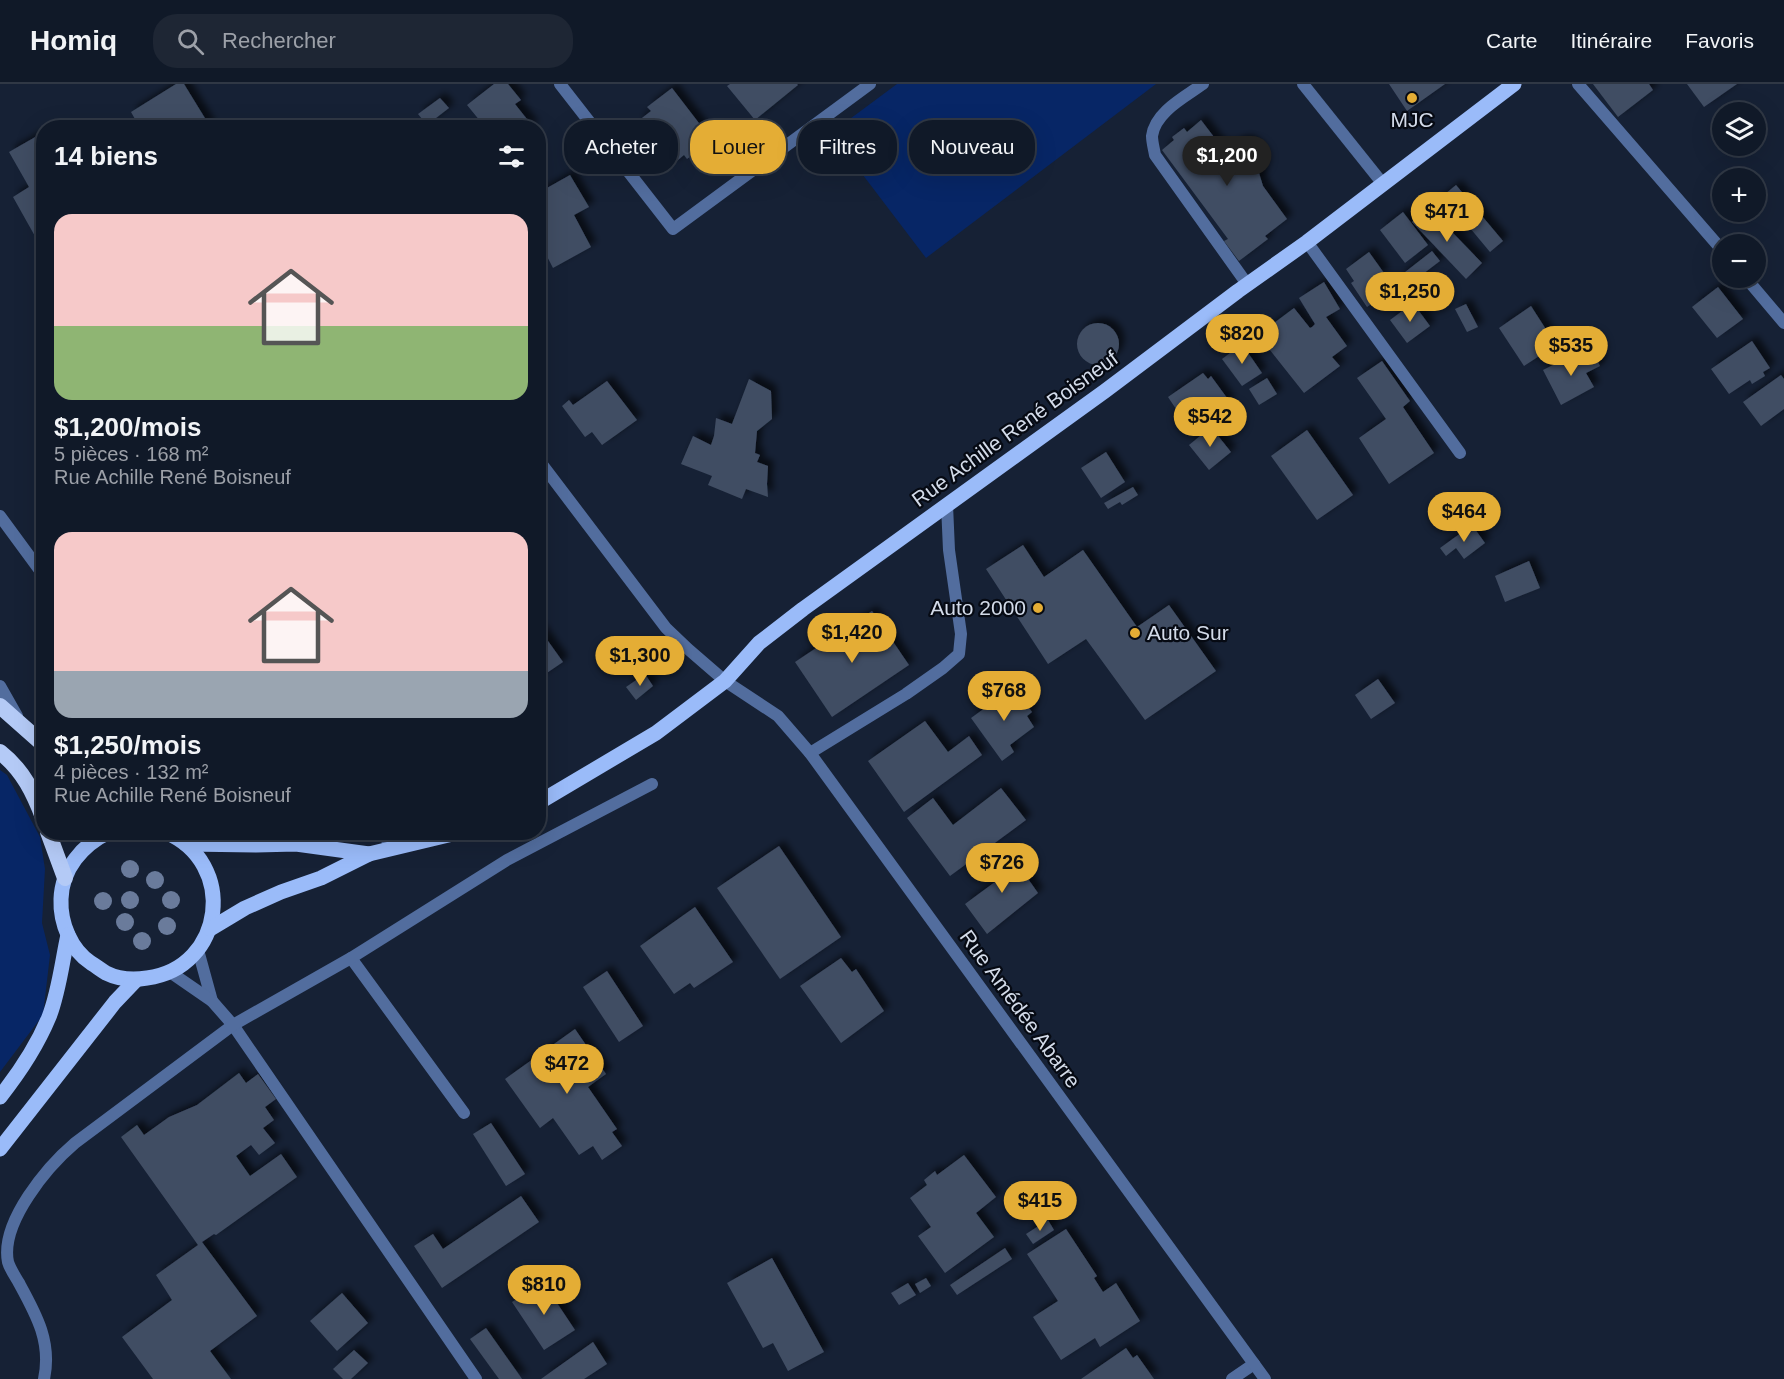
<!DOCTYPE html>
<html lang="fr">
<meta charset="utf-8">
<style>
:root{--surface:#101928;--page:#1e2634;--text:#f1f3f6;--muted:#9ca0a8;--line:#303845;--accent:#e4ad35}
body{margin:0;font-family:Helvetica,sans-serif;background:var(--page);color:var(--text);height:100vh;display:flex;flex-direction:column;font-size:22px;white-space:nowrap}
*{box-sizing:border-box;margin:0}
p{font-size:20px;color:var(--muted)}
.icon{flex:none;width:33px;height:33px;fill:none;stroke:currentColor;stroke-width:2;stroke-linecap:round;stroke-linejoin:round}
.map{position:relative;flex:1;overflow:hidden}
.panel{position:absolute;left:36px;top:36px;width:510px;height:720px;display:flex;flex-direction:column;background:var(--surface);border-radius:24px;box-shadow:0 6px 24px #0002,0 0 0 2px var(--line)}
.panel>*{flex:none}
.guide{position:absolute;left:564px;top:36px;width:570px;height:54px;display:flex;gap:12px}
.tools{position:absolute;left:1712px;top:18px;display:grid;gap:12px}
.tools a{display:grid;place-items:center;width:54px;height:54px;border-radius:50%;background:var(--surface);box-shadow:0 6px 24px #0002,0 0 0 2px var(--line);font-size:30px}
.price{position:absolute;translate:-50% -51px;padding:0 14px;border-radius:21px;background:var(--accent);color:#111;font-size:20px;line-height:39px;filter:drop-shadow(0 2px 3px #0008)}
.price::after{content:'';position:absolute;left:50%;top:36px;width:18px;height:14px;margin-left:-9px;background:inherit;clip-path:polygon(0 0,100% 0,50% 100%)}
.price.on{background:#222;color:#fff}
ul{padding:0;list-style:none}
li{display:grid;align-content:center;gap:12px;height:318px;padding:0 18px}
li span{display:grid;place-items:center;height:186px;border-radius:18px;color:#555}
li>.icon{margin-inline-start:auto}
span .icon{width:108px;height:108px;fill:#fffc;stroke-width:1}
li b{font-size:26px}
h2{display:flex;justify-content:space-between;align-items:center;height:72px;padding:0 18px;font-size:26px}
.pill{padding:0 21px;border-radius:24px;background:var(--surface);box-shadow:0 6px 24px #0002,0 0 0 2px var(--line);font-size:21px;line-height:54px}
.pill.on{background:var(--accent);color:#111}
header{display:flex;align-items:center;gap:36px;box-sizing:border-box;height:84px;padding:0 30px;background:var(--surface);border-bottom:2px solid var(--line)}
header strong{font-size:28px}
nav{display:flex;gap:33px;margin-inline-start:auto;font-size:21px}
.search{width:420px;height:54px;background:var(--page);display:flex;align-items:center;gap:15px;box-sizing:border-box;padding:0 21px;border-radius:24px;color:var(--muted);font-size:22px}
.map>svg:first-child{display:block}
</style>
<header>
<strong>Homiq</strong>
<div class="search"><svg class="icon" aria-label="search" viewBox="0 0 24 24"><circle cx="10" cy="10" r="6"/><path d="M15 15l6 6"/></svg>Rechercher</div>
<nav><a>Carte</a><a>Itinéraire</a><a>Favoris</a></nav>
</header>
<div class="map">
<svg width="1784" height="1295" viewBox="0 0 1784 1295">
<defs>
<filter id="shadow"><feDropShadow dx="5.5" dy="-5.5" stdDeviation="3" flood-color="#0009"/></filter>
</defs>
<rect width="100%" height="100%" fill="#162135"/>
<g fill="#072666">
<path d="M 897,0 L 1156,0 L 926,174 L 831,49 Z"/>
<path d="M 0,686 L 7,691 L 40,753 L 45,785 L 42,839 L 50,871 L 43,931 L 0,988 Z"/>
</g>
<g fill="#404d63" filter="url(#shadow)">
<path d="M 176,0 L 184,0 L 211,44 L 140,44 L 131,28 Z"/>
<path d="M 494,0 L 508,0 L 521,16 L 515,20 L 534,44 L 502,44 L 496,34 L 485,43 L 467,21 Z"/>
<path d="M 730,0 L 797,0 L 798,1 L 755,36 L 727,2 Z"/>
<path d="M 1389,0 L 1445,0 L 1407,27 Z"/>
<path d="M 1593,0 L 1649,0 L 1653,6 L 1618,33 Z"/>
<path d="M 1687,0 L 1737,0 L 1704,23 Z"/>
<path d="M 672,4 L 712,56 L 687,75 L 684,71 L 672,81 L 638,37 L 651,27 L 647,23 Z"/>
<path d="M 440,14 L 449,24 L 427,41 L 418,30 Z"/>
<path d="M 1201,36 L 1230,74 L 1230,68 L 1234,61 L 1241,57 L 1249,57 L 1257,65 L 1258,75 L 1256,79 L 1263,102 L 1287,135 L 1265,152 L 1268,155 L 1239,177 L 1224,157 L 1228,155 L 1162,66 L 1174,56 L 1172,53 L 1184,44 L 1187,48 Z"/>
<path d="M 44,48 L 44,150 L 36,154 L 13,113 L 29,103 L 9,68 Z"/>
<path d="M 641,52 L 653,69 L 643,77 L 630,60 Z"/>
<path d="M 570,91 L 589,123 L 574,131 L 591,163 L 553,184 L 538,155 L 538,109 Z"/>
<path d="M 1456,101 L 1503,157 L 1490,168 L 1460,132 L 1449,140 L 1433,120 Z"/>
<path d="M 1428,123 L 1482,179 L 1466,195 L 1412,138 Z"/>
<path d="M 1403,128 L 1428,161 L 1405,179 L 1380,146 Z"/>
<path d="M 1432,167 L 1440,177 L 1419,193 L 1409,204 L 1400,192 Z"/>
<path d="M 1369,168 L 1384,189 L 1372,198 L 1382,213 L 1367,223 L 1351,199 L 1354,197 L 1346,185 Z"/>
<path d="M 1324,198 L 1340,225 L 1326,233 L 1347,262 L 1332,273 L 1340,282 L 1304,309 L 1258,251 L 1294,224 L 1310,244 L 1312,243 L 1315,240 L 1299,214 Z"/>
<path d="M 1718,203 L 1743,235 L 1717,254 L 1692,223 Z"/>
<path d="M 1413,219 L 1430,242 L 1407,259 L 1390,236 Z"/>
<path d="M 1466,220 L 1478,243 L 1467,248 L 1455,225 Z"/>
<path d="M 1531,222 L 1556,261 L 1524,282 L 1499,244 Z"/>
<circle cx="1098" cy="260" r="21"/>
<path d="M 1752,257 L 1770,284 L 1763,288 L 1765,292 L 1752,300 L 1750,296 L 1729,310 L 1711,285 Z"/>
<path d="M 1242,260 L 1262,289 L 1242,302 L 1222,275 Z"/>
<path d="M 1577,269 L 1581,277 L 1594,270 L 1600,282 L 1586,289 L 1594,303 L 1561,321 L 1543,286 Z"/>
<path d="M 1382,277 L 1410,317 L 1403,323 L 1434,369 L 1389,400 L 1359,354 L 1386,335 L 1357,294 Z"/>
<path d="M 1203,289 L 1208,295 L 1211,292 L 1230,318 L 1190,346 L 1168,313 Z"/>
<path d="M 1781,291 L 1784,295 L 1784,325 L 1761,342 L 1743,318 Z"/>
<path d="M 1267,294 L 1277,310 L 1259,321 L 1249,305 Z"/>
<path d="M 749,295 L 771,307 L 772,335 L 757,347 L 755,369 L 760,371 L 757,378 L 768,382 L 767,400 L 768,413 L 746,405 L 742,415 L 708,401 L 712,392 L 681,380 L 693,352 L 711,361 L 714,352 L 716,334 L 732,340 Z"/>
<path d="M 607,297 L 637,336 L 602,361 L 592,348 L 585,353 L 562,322 L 569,316 L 573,321 Z"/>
<path d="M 1211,343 L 1231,368 L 1209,386 L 1189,361 Z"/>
<path d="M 1307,346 L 1353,411 L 1317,436 L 1271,372 Z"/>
<path d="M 1106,368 L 1125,398 L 1101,414 L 1081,384 Z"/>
<path d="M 1133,403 L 1138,411 L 1122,421 L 1120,418 L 1108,425 L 1104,419 Z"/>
<path d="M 1472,441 L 1485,459 L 1464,475 L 1456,464 L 1446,472 L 1440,464 Z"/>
<path d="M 1023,461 L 1044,493 L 1083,466 L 1137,543 L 1169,521 L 1216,587 L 1145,636 L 1086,555 L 1048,580 L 986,485 Z"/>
<path d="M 1529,477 L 1540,504 L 1505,518 L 1495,492 Z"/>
<path d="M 872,527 L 909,581 L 832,633 L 795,578 Z"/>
<path d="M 538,543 L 563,578 L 538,595 Z"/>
<path d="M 645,590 L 653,602 L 636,616 L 626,603 Z"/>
<path d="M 1378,595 L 1395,619 L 1371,635 L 1355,611 Z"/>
<path d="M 1014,603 L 1032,628 L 1027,632 L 1034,643 L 1010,661 L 1014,668 L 1002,677 L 971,634 Z"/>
<path d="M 925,637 L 948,668 L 969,652 L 982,671 L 904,728 L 868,677 Z"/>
<path d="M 1001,704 L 1026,736 L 950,792 L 907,734 L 933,714 L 953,741 Z"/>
<path d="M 779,762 L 841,853 L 780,895 L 717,804 Z"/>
<path d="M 1007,765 L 1038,809 L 987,850 L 965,820 L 1003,792 L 992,776 Z"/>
<path d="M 695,823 L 733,878 L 694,904 L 690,899 L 674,910 L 640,862 Z"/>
<path d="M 841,874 L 852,888 L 856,885 L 884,927 L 841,959 L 800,902 Z"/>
<path d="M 607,887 L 643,942 L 619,958 L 583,903 Z"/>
<path d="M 575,945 L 606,990 L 588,1003 L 617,1045 L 612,1048 L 622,1062 L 602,1076 L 593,1062 L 579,1071 L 553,1034 L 540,1044 L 505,995 Z"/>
<path d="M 239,989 L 246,999 L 258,990 L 276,1015 L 265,1023 L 274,1036 L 263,1044 L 275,1059 L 259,1071 L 251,1061 L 236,1072 L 250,1092 L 281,1070 L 297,1093 L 216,1151 L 214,1150 L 202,1158 L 257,1232 L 210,1267 L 231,1295 L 153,1295 L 122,1253 L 172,1216 L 156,1191 L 198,1161 L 121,1053 L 137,1041 L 144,1051 L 169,1033 L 197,1021 Z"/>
<path d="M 491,1039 L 525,1090 L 506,1102 L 473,1050 Z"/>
<path d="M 964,1071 L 996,1113 L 976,1129 L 994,1153 L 945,1189 L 918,1152 L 931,1143 L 910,1114 L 927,1101 L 924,1096 L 935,1087 L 937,1091 Z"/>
<path d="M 521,1112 L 539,1138 L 442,1204 L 414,1162 L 433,1150 L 443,1165 Z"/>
<path d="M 1048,1136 L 1054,1146 L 1033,1160 L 1026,1150 Z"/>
<path d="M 1066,1145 L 1097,1192 L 1094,1194 L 1103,1208 L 1116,1199 L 1140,1237 L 1100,1263 L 1095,1254 L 1061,1276 L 1033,1233 L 1058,1217 L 1027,1170 Z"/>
<path d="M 1005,1164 L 1012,1175 L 957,1211 L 950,1201 Z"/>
<path d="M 772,1174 L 824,1268 L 788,1287 L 773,1259 L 763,1264 L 727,1199 Z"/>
<path d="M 926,1194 L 931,1202 L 920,1209 L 915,1200 Z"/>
<path d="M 543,1198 L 575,1246 L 544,1266 L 512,1218 Z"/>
<path d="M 908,1199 L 916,1211 L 899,1221 L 891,1209 Z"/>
<path d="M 342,1209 L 368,1239 L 337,1267 L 310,1237 Z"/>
<path d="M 486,1244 L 520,1292 L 522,1295 L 499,1295 L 470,1255 Z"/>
<path d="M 593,1258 L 607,1280 L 584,1295 L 541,1295 Z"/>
<path d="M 1126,1264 L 1133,1274 L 1137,1271 L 1154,1295 L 1081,1295 Z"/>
<path d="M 354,1266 L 368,1279 L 351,1295 L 343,1295 L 333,1285 Z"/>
</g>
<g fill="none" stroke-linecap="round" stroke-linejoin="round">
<g stroke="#526d9e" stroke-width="12">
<path d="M 1203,0 C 1185,13 1155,28 1152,52 C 1152,58 1154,65 1155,71 L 1247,200"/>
<path d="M 0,432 L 44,492"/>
<path d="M 810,669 L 906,610 L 943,584 L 959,570 L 961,550 L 949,466 L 947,421"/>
<path d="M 387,748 L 388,766"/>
</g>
<g stroke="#526d9e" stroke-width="12">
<path d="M 560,0 L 673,145 L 870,0"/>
<path d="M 1303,0 L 1383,100"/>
<path d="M 1578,0 L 1722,166"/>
<path d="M 1307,158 L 1460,369"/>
<path d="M 1746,194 L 1784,239"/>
<path d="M 538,375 L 666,544 L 688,565 L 725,597"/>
<path d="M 0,602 L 17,632"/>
<path d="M 198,866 L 212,917"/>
<path d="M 351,874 L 464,1029"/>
<path d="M 170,888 L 212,917 L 233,941 L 476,1295"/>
<path d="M 44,1295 C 52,1258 36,1230 19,1199 C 15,1192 10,1185 8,1178 C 0,1138 48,1082 75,1059 L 233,941 L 351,874 L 507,776 L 652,700"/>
<path d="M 1232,1295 L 1254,1280"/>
</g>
<path stroke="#526d9e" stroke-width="12" d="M 725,597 L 778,632 L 810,669 L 1265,1295"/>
<g stroke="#9abbf9" stroke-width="15">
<path d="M 538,719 L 656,649 L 725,597 L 759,559 L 803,525 L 1105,307 L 1238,207 L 1307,158 L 1514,0"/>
<path d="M 109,748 C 82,761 62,785 61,815 C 60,839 71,866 91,879 C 96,882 101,886 106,889 C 118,895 134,896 147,894 C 225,884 238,778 165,748"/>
<path d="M 186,760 L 256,761 L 296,760 L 369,770"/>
<path d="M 210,845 L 245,824 L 281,808 L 321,794 L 369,770 L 461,748"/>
<path d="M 0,1013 C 19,989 37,962 49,933 C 59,908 62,878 68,851"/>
<path d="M 0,1065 L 115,918 L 136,896"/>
</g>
<g stroke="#b4caf6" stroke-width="16">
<path d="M 0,622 L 44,661"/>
<path d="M 0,668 C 23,686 34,709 44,736"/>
<path d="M 48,748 L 65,794"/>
</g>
</g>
<g fill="#6a7b9b">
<circle cx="130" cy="785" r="9"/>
<circle cx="155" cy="796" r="9"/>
<circle cx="130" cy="816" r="9"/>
<circle cx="171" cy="816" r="9"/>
<circle cx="103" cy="817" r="9"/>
<circle cx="125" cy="838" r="9"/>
<circle cx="167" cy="842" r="9"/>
<circle cx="142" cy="857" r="9"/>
</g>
<g fill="#e4ad35" stroke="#060a13" stroke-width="2">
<circle cx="1412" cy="14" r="6"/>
<circle cx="1038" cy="524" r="6"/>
<circle cx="1135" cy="549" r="6"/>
</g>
<g text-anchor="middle" stroke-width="4.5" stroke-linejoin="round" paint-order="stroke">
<g font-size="21" fill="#d3dbe9" stroke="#060a13">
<text x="1412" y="43">MJC</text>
<text x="1026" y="531" text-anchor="end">Auto 2000</text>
<text x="1147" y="556" text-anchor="start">Auto Sur</text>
</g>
<g font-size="21" fill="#d3dbe9" stroke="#060a13">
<text transform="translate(1015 345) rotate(-36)" y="7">Rue Achille René Boisneuf</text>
<text transform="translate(1020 925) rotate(54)" y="7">Rue Amédée Abarre</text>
</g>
</g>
</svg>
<div class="tools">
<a><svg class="icon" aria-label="layers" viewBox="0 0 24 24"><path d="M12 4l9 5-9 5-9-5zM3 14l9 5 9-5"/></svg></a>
<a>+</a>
<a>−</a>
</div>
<b class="price on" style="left:1227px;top:103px">$1,200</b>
<b class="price" style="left:1447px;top:159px">$471</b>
<b class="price" style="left:1410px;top:239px">$1,250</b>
<b class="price" style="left:1242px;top:281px">$820</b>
<b class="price" style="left:1571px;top:293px">$535</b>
<b class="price" style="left:1210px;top:364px">$542</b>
<b class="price" style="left:1464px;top:459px">$464</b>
<b class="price" style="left:852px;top:580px">$1,420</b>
<b class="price" style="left:640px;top:603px">$1,300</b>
<b class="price" style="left:1004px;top:638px">$768</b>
<b class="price" style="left:1002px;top:810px">$726</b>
<b class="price" style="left:567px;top:1011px">$472</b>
<b class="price" style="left:1040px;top:1148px">$415</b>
<b class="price" style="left:544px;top:1232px">$810</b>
<div class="guide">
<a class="pill">Acheter</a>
<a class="pill on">Louer</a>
<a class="pill">Filtres</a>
<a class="pill">Nouveau</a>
</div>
<section class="panel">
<h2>14 biens<svg class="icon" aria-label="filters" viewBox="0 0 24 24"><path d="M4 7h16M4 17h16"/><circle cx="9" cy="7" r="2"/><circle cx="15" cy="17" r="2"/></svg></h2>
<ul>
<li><span style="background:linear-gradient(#f6c9c9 60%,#8fb573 0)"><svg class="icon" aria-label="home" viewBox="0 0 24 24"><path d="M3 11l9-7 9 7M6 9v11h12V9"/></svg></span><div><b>$1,200/mois</b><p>5 pièces · 168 m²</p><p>Rue Achille René Boisneuf</p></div></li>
<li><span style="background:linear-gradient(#f6c9c9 75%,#9aa5b1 0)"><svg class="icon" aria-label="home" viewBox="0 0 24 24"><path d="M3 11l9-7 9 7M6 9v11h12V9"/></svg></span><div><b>$1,250/mois</b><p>4 pièces · 132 m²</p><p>Rue Achille René Boisneuf</p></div></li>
</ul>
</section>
</div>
